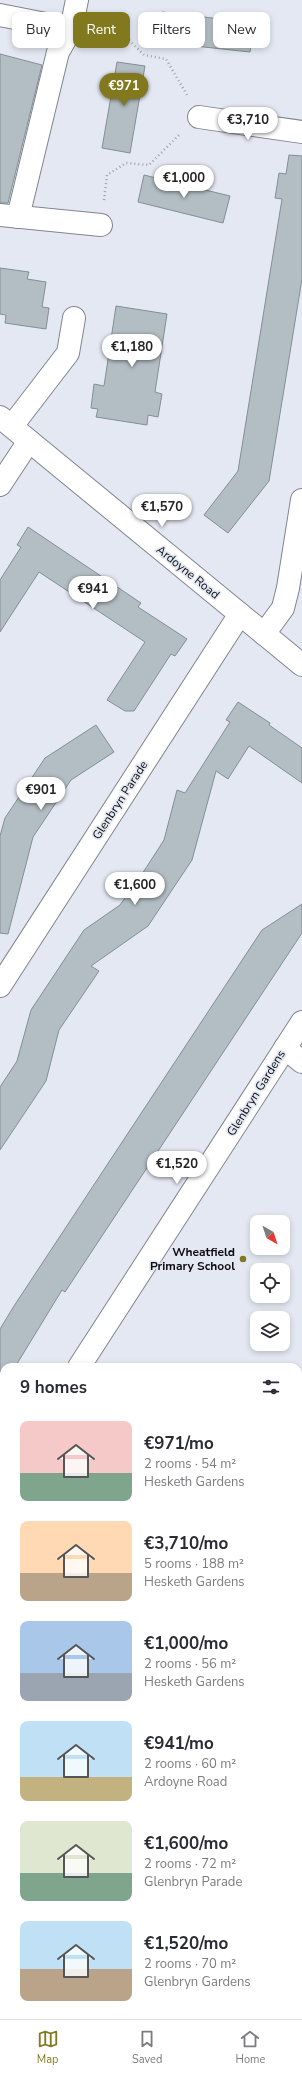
<!DOCTYPE html>
<meta charset="utf-8">
<style>
:root{--surface:#fff;--page:#f2f2f3;--text:#2b2b33;--muted:#7c7c81;--line:#e1e1e2;--accent:#82791f}
body{margin:0;font-family:"Nunito Sans",sans-serif;background:var(--page);color:var(--text);height:100vh;display:flex;flex-direction:column;font-size:15px;white-space:nowrap}
*{box-sizing:border-box;margin:0}
p{font-size:13px;color:var(--muted)}
.icon{flex:none;width:22px;height:22px;fill:none;stroke:currentColor;stroke-width:2;stroke-linecap:round;stroke-linejoin:round}
.map{position:relative;flex:1;overflow:hidden}
.side{position:absolute;left:0px;top:1363px;width:302px;height:656px;display:flex;flex-direction:column;background:var(--surface);border-radius:12px 12px 0 0;box-shadow:0 2px 6px #0003}
.side>*{flex:none}
.hud{position:absolute;left:12px;top:12px;width:278px;height:36px;display:flex;gap:8px}
.needle{width:26px;rotate:141deg}
.controls{position:absolute;left:250px;top:1215px;display:grid;gap:8px}
.controls a{display:grid;place-items:center;width:40px;height:40px;border-radius:8px;background:var(--surface);box-shadow:0 2px 6px #0003;font-size:20px}
.price{position:absolute;translate:-50% -34px;padding:0 9px;border-radius:14px;background:#fff;color:#222;font-size:13px;line-height:26px;filter:drop-shadow(0 1px 2px #0008)}
.price::after{content:'';position:absolute;left:50%;top:24px;width:12px;height:9px;margin-left:-6px;background:inherit;clip-path:polygon(0 0,100% 0,50% 100%)}
.price.on{background:var(--accent);color:#fff}
ul{padding:0;list-style:none}
li{display:flex;align-items:center;gap:12px;height:100px;padding:0 20px}
li span{display:grid;place-items:center;flex:none;width:112px;height:80px;border-radius:8px;color:#555}
li>.icon{margin-inline-start:auto}
span .icon{width:48px;height:48px;fill:#fffc;stroke-width:1}
li b{font-size:17px}
h2{display:flex;justify-content:space-between;align-items:center;height:48px;padding:0 20px;font-size:17px}
.tag{padding:0 14px;border-radius:8px;background:var(--surface);box-shadow:0 2px 6px #0003;font-size:14px;line-height:36px}
.tag.on{background:var(--accent);color:#fff}
.tab-bar{display:flex;justify-content:space-around;align-items:center;height:56px;border-top:1px solid var(--line);background:var(--surface);font-size:11px;color:var(--muted)}
.tab-bar a{display:grid;justify-items:center;gap:2px}
.tab-bar .on{color:var(--accent)}
.map>svg:first-child{display:block}
</style>
<div class="map">
<svg width="302" height="2019" viewBox="0 0 302 2019">
<rect width="100%" height="100%" fill="#e3e8f2"/>
<path fill="#f6c7f6" d="M 302,1630 L 302,2019 L 0,2019 L 0,1694 L 4,1694 L 4,2015 L 298,2015 L 298,1631 Z"/>
<g fill="#b3bec4" stroke="#848e94">
<path d="M 162,12 L 254,23 L 250,52 L 158,42 Z"/>
<path d="M 0,54 L 42,65 L 8,203 L 0,203 Z"/>
<path d="M 117,62 L 145,66 L 130,153 L 102,148 Z"/>
<path d="M 289,155 L 302,156 L 302,279 L 269,481 L 228,533 L 204,515 L 238,471 L 282,199 L 275,198 L 279,173 L 286,174 Z"/>
<path d="M 144,175 L 230,196 L 223,223 L 138,202 Z"/>
<path d="M 0,268 L 29,272 L 27,279 L 46,282 L 42,307 L 49,308 L 46,329 L 5,323 L 6,315 L 0,314 Z"/>
<path d="M 116,306 L 167,314 L 155,392 L 162,394 L 158,417 L 148,415 L 147,425 L 96,417 L 98,409 L 91,408 L 94,384 L 104,386 Z"/>
<path d="M 28,527 L 141,603 L 138,607 L 187,639 L 175,656 L 171,654 L 134,711 L 125,711 L 107,700 L 145,642 L 39,572 L 0,632 L 0,580 L 21,547 L 17,545 Z"/>
<path d="M 238,702 L 270,723 L 269,725 L 302,748 L 302,783 L 249,746 L 228,779 L 216,771 L 192,860 L 148,926 L 91,966 L 99,971 L 59,1030 L 46,1081 L 0,1150 L 0,1087 L 17,1061 L 31,1010 L 84,930 L 120,905 L 144,871 L 164,840 L 177,790 L 185,793 L 230,722 L 226,720 Z"/>
<path d="M 96,725 L 114,752 L 71,780 L 33,837 L 8,934 L 0,933 L 0,836 L 5,818 L 45,758 Z"/>
<path d="M 302,904 L 302,933 L 65,1292 L 62,1290 L 15,1367 L 4,1367 L 4,1385 L 0,1392 L 0,1329 L 14,1306 L 262,930 Z"/>
</g>
<g fill="none" stroke-linecap="round" stroke-linejoin="round">
<defs>
<g id="minor">
<path d="M 0,15 L 71,29 L 77,0"/>
<path d="M 199,117 L 302,132"/>
<path d="M 0,215 L 101,225"/>
<path d="M 18,217 L 58,52 L 71,29"/>
<path d="M 0,417 L 302,665"/>
<path d="M 12,426 L 68,353 L 74,318"/>
<path d="M 0,485 L 29,441"/>
<path d="M 264,634 L 283,608 L 288,588 L 302,500"/>
<path d="M 0,986 L 240,614"/>
<path d="M 285,1048 L 302,1062"/>
<path d="M 79,1367 L 302,1022"/>
<path d="M 298,1491 L 302,1490"/>
<path d="M 0,1554 L 4,1553"/>
</g>
</defs>
<use href="#minor" stroke="#80858e" stroke-width="24"/>
<g stroke="#9ea2aa" stroke-width="2.5" stroke-dasharray="1 3" stroke-linecap="butt">
<path d="M 98,24 L 120,31 L 144,55 L 166,59 L 187,95"/>
<path d="M 104,200 L 107,175 L 126,163 L 149,165 L 181,133"/>
</g>
<use href="#minor" stroke="#fff" stroke-width="22"/>
</g>
<circle fill="#82791f" stroke="#e3e8f2" stroke-width="1.5" cx="243" cy="1259" r="4"/>
<g text-anchor="middle" stroke-width="3.5" stroke-linejoin="round" paint-order="stroke">
<g font-size="12" fill="#0a0c0f" stroke="#e3e8f2">
<text transform="translate(188 572) rotate(39)" y="4">Ardoyne Road</text>
<text transform="translate(120 800) rotate(-57)" y="4">Glenbryn Parade</text>
<text transform="translate(256 1093) rotate(-58)" y="4">Glenbryn Gardens</text>
</g>
<g font-size="12" font-weight="bold" fill="#0a0c0f" stroke="#e3e8f2" text-anchor="end">
<text x="235" y="1256">Wheatfield<tspan x="235" dy="14">Primary School</tspan></text>
</g>
</g>
</svg>
<div class="controls">
<a><svg class="needle" viewBox="-14 -14 28 28"><path d="M0-13l5 13h-10z" fill="#e53935"/><path d="M0 13l5-13h-10z" fill="#7c7c81"/></svg></a>
<a><svg class="icon" aria-label="locate" viewBox="0 0 24 24"><circle cx="12" cy="12" r="6"/><path d="M12 2v4M12 18v4M2 12h4M18 12h4"/></svg></a>
<a><svg class="icon" aria-label="layers" viewBox="0 0 24 24"><path d="M12 4l9 5-9 5-9-5zM3 14l9 5 9-5"/></svg></a>
</div>
<b class="price on" style="left:124px;top:107px">€971</b>
<b class="price" style="left:248px;top:141px">€3,710</b>
<b class="price" style="left:184px;top:199px">€1,000</b>
<b class="price" style="left:132px;top:368px">€1,180</b>
<b class="price" style="left:162px;top:528px">€1,570</b>
<b class="price" style="left:93px;top:610px">€941</b>
<b class="price" style="left:41px;top:811px">€901</b>
<b class="price" style="left:135px;top:906px">€1,600</b>
<b class="price" style="left:177px;top:1185px">€1,520</b>
<div class="hud">
<a class="tag">Buy</a>
<a class="tag on">Rent</a>
<a class="tag">Filters</a>
<a class="tag">New</a>
</div>
<section class="side">
<h2>9 homes<svg class="icon" aria-label="filters" viewBox="0 0 24 24"><path d="M4 7h16M4 17h16"/><circle cx="9" cy="7" r="2"/><circle cx="15" cy="17" r="2"/></svg></h2>
<ul>
<li><span style="background:linear-gradient(#f6c9c9 65%,#7fa58c 0)"><svg class="icon" aria-label="home" viewBox="0 0 24 24"><path d="M3 11l9-7 9 7M6 9v11h12V9"/></svg></span><div><b>€971/mo</b><p>2 rooms · 54 m²</p><p>Hesketh Gardens</p></div></li>
<li><span style="background:linear-gradient(#ffd9b3 65%,#b9a48a 0)"><svg class="icon" aria-label="home" viewBox="0 0 24 24"><path d="M3 11l9-7 9 7M6 9v11h12V9"/></svg></span><div><b>€3,710/mo</b><p>5 rooms · 188 m²</p><p>Hesketh Gardens</p></div></li>
<li><span style="background:linear-gradient(#a9c7e8 65%,#9aa5b1 0)"><svg class="icon" aria-label="home" viewBox="0 0 24 24"><path d="M3 11l9-7 9 7M6 9v11h12V9"/></svg></span><div><b>€1,000/mo</b><p>2 rooms · 56 m²</p><p>Hesketh Gardens</p></div></li>
<li><span style="background:linear-gradient(#bfe0f5 70%,#c2b280 0)"><svg class="icon" aria-label="home" viewBox="0 0 24 24"><path d="M3 11l9-7 9 7M6 9v11h12V9"/></svg></span><div><b>€941/mo</b><p>2 rooms · 60 m²</p><p>Ardoyne Road</p></div></li>
<li><span style="background:linear-gradient(#dfe7d0 65%,#7fa58c 0)"><svg class="icon" aria-label="home" viewBox="0 0 24 24"><path d="M3 11l9-7 9 7M6 9v11h12V9"/></svg></span><div><b>€1,600/mo</b><p>2 rooms · 72 m²</p><p>Glenbryn Parade</p></div></li>
<li><span style="background:linear-gradient(#bfe0f5 60%,#b9a48a 0)"><svg class="icon" aria-label="home" viewBox="0 0 24 24"><path d="M3 11l9-7 9 7M6 9v11h12V9"/></svg></span><div><b>€1,520/mo</b><p>2 rooms · 70 m²</p><p>Glenbryn Gardens</p></div></li>
</ul>
</section>
</div>
<nav class="tab-bar">
<a class="on"><svg class="icon" aria-label="map" viewBox="0 0 24 24"><path d="M3 6l6-2 6 2 6-2v14l-6 2-6-2-6 2zM9 4v14M15 6v14"/></svg>Map</a>
<a><svg class="icon" aria-label="saved" viewBox="0 0 24 24"><path d="M7 4h10v16l-5-4-5 4z"/></svg>Saved</a>
<a><svg class="icon" aria-label="home" viewBox="0 0 24 24"><path d="M3 11l9-7 9 7M6 9v11h12V9"/></svg>Home</a>
</nav>
